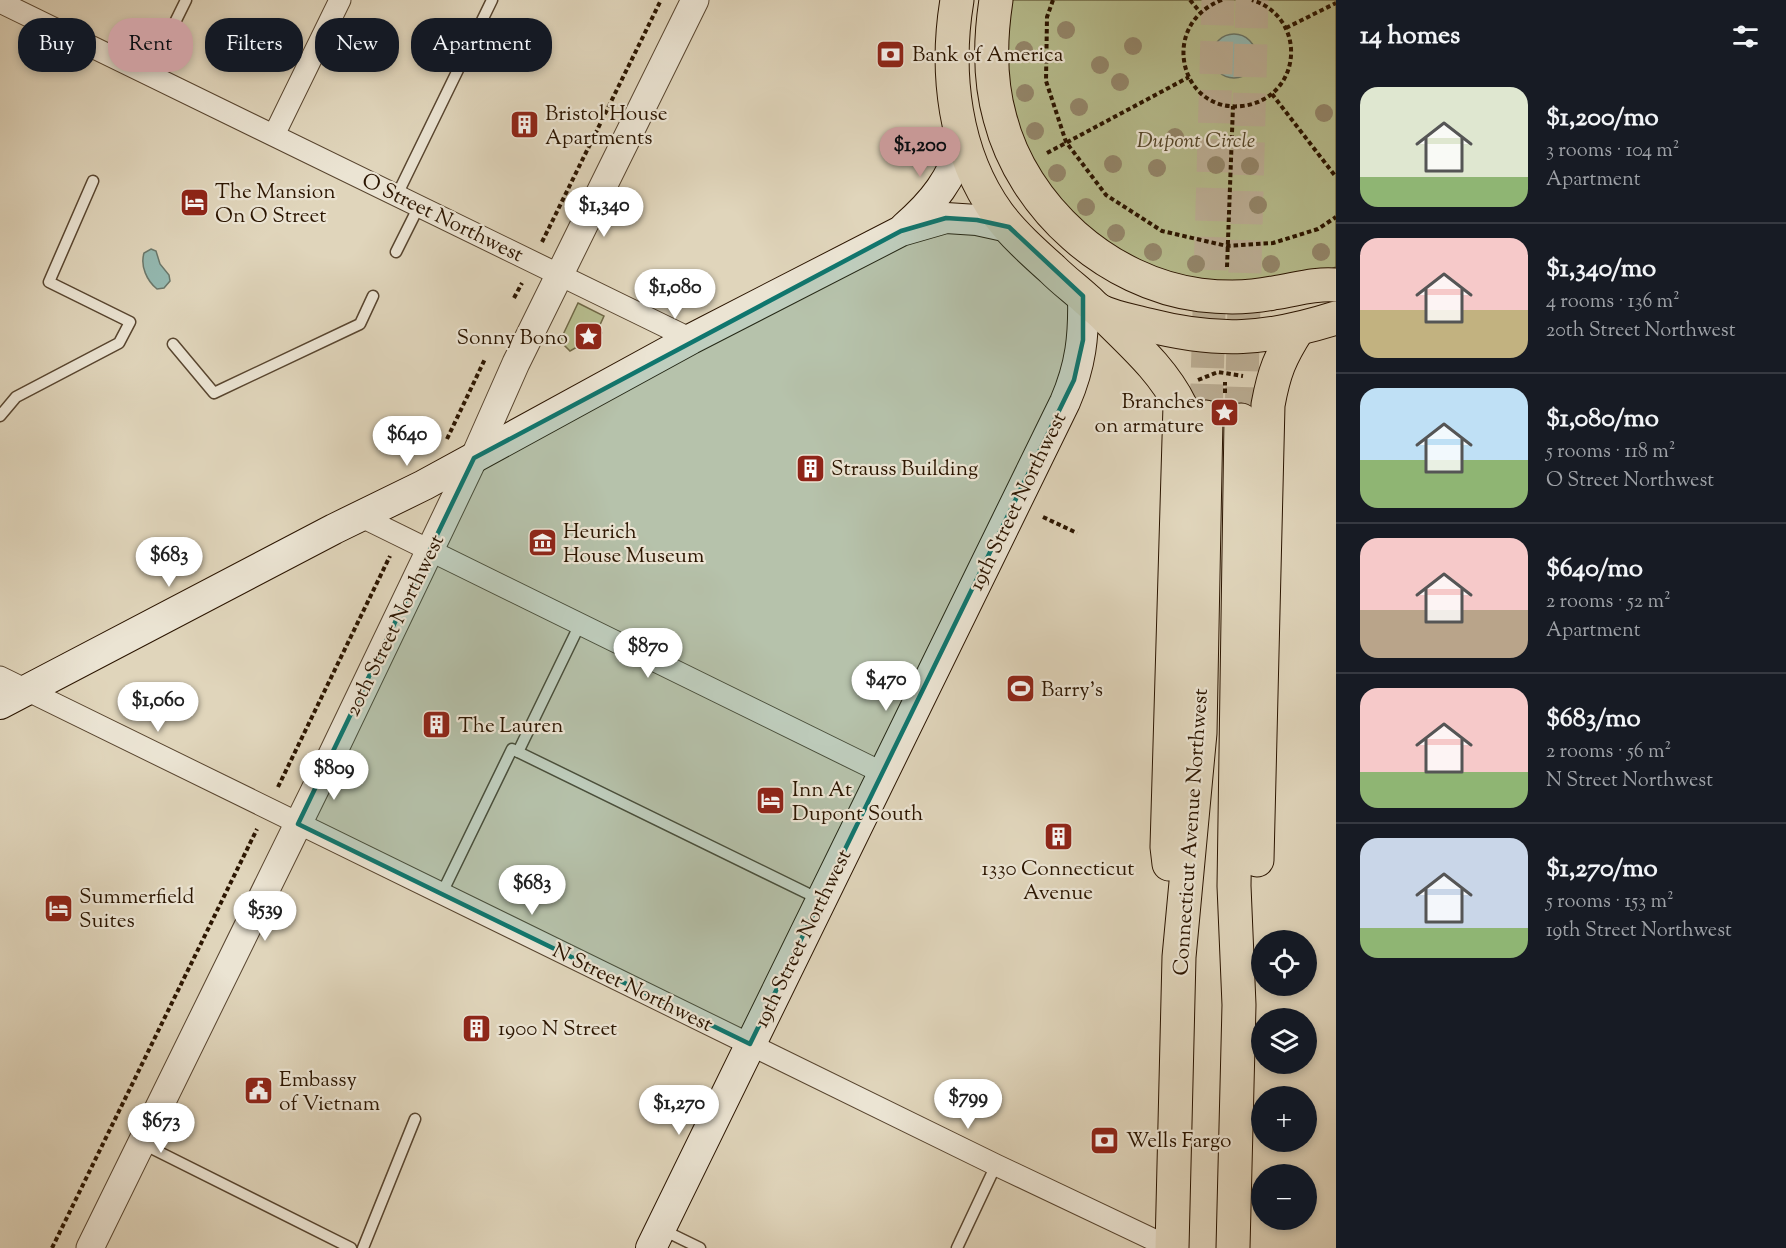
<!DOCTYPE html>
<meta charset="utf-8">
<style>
:root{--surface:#171b24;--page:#20242c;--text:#f1f3f6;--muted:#9ea1a6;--line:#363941;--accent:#c59692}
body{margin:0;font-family:"Sorts Mill Goudy",serif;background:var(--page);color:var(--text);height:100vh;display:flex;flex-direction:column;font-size:22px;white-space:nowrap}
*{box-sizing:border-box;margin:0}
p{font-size:20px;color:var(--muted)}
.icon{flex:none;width:33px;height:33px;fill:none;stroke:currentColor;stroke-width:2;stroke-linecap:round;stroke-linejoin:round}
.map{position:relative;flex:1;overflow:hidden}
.details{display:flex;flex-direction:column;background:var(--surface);width:450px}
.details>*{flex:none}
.guide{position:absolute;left:18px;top:18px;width:570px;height:54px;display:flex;gap:12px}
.controls{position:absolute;left:1251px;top:930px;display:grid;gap:12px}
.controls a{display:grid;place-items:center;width:66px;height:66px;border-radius:50%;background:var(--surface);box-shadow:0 3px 9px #0003;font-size:30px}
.price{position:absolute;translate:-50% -51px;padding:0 14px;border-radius:21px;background:#fff;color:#222;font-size:20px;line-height:39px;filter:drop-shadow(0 2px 3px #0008)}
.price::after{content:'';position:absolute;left:50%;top:36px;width:18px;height:14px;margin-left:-9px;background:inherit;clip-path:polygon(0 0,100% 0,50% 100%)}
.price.current{background:var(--accent);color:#111}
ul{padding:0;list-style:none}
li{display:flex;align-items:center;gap:18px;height:150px;padding:0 24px}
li+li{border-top:2px solid var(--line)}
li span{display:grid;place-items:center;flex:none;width:168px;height:120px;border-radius:18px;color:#555}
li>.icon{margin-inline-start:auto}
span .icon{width:72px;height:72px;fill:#fffc;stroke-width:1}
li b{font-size:26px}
h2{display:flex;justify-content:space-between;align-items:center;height:72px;padding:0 24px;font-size:26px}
.tag{padding:0 21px;border-radius:24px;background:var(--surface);box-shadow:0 3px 9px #0003;font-size:21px;line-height:54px}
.tag.current{background:var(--accent);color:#111}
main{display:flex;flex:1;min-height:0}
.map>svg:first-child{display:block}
</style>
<main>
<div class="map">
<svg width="1336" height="1248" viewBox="0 0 1336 1248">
<rect width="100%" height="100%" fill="#e0d5bb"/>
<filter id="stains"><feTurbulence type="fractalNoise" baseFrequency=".00333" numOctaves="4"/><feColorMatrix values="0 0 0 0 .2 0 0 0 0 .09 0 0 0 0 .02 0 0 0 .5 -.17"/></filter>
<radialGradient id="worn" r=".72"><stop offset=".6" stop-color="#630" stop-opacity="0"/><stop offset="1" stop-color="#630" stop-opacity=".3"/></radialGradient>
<g fill="#b6bc8d" stroke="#706846" stroke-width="1.5">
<path d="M 1010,0 L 1336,0 L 1336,267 L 1315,276 L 1237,289 L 1129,263 L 1046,191 L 1008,105 L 1007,11 Z"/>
<path d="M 578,303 L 604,316 L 599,327 L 602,333 L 570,351 L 560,341 Z"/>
</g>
<g fill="#94b9b1" stroke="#6a776a" stroke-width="1.5">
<circle cx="1234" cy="56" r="22"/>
<path d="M 151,249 L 156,251 L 160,264 L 169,275 L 170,281 L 164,288 L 157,289 C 147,281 140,266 144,253 Z"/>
</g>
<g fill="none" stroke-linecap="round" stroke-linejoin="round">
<g stroke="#bcaf96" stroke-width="33" stroke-dasharray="33 16" stroke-linecap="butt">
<path d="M 1206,417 L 1218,0"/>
<path d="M 1241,420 L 1252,0"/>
</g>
<defs>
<g id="service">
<path d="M 149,75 L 186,0"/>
<path d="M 397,195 L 492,0"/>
<path d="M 396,252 L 419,206"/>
<path d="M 173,344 L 214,393 L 360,324 L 373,296"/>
<path d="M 0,416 L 16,397 L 119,343 L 130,322 L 49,282 L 93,181"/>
<path d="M 518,752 L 580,624"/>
<path d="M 442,893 L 512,749 L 821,900"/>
<path d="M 141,1143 L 351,1248"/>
<path d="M 661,1229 L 700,1248"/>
<path d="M 363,1248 L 415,1119"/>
<path d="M 957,1248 L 996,1165"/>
</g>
<g id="minor">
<path d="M 0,2 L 691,339"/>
<path d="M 274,135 L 340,0"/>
<path d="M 360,516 L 883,773"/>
<path d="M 0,677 L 996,1165 L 1171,1248"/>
</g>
<path id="tertiary" d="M 90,1248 L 330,759 L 474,458 L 516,363 L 695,0"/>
<g id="secondary">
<path d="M 905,227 C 935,201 950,180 964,142"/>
<path d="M 0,704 L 334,529 L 424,485 L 691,339 L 901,231 L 946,218 L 977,220 L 1009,227"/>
<path d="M 651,1248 L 1065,402 C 1081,365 1084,336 1083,296"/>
</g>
<g id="primary">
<path d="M 957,0 C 945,72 954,153 998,214 C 1013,234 1033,252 1052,269 C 1063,280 1075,289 1086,299 C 1091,303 1095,308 1100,311 C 1114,318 1133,321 1148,325 C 1218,343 1267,340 1336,318"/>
<path d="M 996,0 C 990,39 989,79 1000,118 C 1023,208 1108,283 1200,295 C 1225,298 1249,298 1273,293 C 1295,290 1314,283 1336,285"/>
<path d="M 1100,311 C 1128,340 1162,368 1180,405 L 1167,847 L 1169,864"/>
<path d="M 1257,860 L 1268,405 C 1274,372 1280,357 1298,329"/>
<path d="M 1172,1248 L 1179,957 L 1200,733 L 1206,417"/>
<path d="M 1233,1248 L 1239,1005 L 1234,886 L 1241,420"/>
</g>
</defs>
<use href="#service" stroke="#58452f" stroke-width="13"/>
<use href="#minor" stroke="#58452f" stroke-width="23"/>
<use href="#tertiary" stroke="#58452f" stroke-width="29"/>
<use href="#secondary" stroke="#2b1500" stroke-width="32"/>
<use href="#primary" stroke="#2b1500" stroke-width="35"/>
<g stroke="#2b1500" stroke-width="4" stroke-dasharray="4.5 3" stroke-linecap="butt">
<path d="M 1053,0 L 1047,17 L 1046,81 L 1066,142 L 1106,195 L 1162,231 L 1227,246 L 1273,243 L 1318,229 L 1336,217"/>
<path d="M 1190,0 L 1200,12"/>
<path d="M 1222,0 C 1158,24 1180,113 1242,106 C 1302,99 1309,18 1252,0"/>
<path d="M 1286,28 L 1336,3"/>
<path d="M 1272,94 L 1336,177"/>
<path d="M 1047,153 L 1189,77"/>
<path d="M 542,242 L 661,0"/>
<path d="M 1227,267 L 1233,106"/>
<path d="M 514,298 L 522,283"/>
<path d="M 1198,380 L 1218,372 L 1243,376"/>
<path d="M 1225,393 L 1225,382"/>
<path d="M 447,439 L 485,359"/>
<path d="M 1043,517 L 1077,533"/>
<path d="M 278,787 L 390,556"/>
<path d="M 52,1248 L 257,829"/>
</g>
<use href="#service" stroke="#ebe4d3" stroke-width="10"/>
<use href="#minor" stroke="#ebe4d3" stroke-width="21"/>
<use href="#tertiary" stroke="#ebe4d3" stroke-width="27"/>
<use href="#secondary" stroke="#ebe4d3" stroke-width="30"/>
<use href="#primary" stroke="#e0d5bb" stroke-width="33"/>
</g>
<g fill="#94876b">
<circle cx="1066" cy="30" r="9"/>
<circle cx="1133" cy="46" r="9"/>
<circle cx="1024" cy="50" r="9"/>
<circle cx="1100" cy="65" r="9"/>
<circle cx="1120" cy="82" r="9"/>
<circle cx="1025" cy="93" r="9"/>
<circle cx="1079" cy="107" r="9"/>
<circle cx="1324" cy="113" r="9"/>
<circle cx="1035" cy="131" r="9"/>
<circle cx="1175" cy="137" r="9"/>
<circle cx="1113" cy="164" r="9"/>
<circle cx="1216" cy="165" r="9"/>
<circle cx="1250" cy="166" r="9"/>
<circle cx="1157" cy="168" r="9"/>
<circle cx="1057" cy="173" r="9"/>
<circle cx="1258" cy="205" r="9"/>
<circle cx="1086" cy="207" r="9"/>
<circle cx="1116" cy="233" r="9"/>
<circle cx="1153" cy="252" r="9"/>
<circle cx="1321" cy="252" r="9"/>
<circle cx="1196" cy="264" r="9"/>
<circle cx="1271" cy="264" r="9"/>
</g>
<path fill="#0f766e" fill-opacity="0.2" stroke="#0f766e" stroke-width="4.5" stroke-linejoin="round" d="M 946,218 L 977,220 L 1009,227 L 1083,296 L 1083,340 L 1074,380 L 750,1044 L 298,824 L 474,458 L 901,231 Z"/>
<defs>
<symbol id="bank-square" viewBox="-11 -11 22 22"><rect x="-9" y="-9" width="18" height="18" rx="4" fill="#8f2418" stroke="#ebe4d3"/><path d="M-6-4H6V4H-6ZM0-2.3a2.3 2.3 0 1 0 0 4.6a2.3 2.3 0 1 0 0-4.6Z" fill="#fff"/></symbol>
<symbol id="building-square" viewBox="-11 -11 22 22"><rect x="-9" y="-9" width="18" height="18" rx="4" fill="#8f2418" stroke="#ebe4d3"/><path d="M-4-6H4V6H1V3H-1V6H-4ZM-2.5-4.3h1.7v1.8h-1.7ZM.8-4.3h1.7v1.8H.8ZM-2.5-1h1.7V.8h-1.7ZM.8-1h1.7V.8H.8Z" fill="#fff"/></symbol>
<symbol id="hotel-square" viewBox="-11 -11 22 22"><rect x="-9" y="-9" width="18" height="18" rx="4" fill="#8f2418" stroke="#ebe4d3"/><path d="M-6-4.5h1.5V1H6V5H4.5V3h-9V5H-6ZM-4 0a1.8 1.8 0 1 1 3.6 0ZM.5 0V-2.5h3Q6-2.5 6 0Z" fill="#fff"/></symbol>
<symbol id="sight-square" viewBox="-11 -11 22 22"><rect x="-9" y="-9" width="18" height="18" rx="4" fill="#8f2418" stroke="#ebe4d3"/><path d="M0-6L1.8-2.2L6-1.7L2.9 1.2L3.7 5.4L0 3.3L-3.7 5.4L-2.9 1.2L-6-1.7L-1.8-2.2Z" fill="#fff"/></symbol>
<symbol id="museum-square" viewBox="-11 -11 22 22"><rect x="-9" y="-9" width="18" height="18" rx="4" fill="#8f2418" stroke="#ebe4d3"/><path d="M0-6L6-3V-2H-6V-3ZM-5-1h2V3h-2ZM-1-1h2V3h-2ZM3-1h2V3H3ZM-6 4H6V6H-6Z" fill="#fff"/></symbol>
<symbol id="stadium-square" viewBox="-11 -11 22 22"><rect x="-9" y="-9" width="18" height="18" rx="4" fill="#8f2418" stroke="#ebe4d3"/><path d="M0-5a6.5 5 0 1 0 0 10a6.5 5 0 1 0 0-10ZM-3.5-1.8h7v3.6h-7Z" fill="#fff"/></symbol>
<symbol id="civic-square" viewBox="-11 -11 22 22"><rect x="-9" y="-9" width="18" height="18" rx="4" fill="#8f2418" stroke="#ebe4d3"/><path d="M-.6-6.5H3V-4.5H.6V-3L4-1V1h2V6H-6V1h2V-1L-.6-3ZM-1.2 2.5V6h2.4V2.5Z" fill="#fff"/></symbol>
</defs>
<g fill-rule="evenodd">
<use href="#bank-square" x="874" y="38" width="33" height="33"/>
<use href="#building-square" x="508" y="108" width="33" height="33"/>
<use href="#hotel-square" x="178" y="186" width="33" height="33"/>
<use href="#sight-square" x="572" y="320" width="33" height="33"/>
<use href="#sight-square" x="1208" y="396" width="33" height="33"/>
<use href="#building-square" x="794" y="452" width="33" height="33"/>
<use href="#museum-square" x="526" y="526" width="33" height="33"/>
<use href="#stadium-square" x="1004" y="672" width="33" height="33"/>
<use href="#building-square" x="420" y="708" width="33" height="33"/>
<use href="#hotel-square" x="754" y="784" width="33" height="33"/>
<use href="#building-square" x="1042" y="820" width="33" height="33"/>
<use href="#hotel-square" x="42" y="892" width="33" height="33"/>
<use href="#building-square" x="460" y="1012" width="33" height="33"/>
<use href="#civic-square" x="242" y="1074" width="33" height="33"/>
<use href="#bank-square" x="1088" y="1124" width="33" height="33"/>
</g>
<g text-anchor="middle" stroke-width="4.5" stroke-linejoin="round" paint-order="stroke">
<g font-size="21" fill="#2b1500" stroke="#ebe4d3" text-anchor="start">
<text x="912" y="61">Bank of America</text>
<text x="545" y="120">Bristol House<tspan x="545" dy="24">Apartments</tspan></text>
<text x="215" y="198">The Mansion<tspan x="215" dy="24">On O Street</tspan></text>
<text x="568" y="344" text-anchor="end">Sonny Bono</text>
<text x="1204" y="408" text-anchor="end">Branches<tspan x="1204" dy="24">on armature</tspan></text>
<text x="831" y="475">Strauss Building</text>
<text x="563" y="538">Heurich<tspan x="563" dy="24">House Museum</tspan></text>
<text x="1041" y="696">Barry's</text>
<text x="458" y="732">The Lauren</text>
<text x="792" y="796">Inn At<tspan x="792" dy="24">Dupont South</tspan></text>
<text x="1058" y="875" text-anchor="middle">1330 Connecticut<tspan x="1058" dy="24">Avenue</tspan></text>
<text x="79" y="903">Summerfield<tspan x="79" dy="24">Suites</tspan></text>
<text x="498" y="1035">1900 N Street</text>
<text x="279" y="1086">Embassy<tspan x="279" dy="24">of Vietnam</tspan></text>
<text x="1126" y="1147">Wells Fargo</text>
</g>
<g font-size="21" font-style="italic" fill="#55472a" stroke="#ebe4d3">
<text x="1196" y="147">Dupont Circle</text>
</g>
<g font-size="21" fill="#2b1500" stroke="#ebe4d3">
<text transform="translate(443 217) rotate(26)" y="7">O Street Northwest</text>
<text transform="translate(1017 501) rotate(-64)" y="7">19th Street Northwest</text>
<text transform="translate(394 625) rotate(-64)" y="7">20th Street Northwest</text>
<text transform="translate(1190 832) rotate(-86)" y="7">Connecticut Avenue Northwest</text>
<text transform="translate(802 938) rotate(-64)" y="7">19th Street Northwest</text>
<text transform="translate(633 987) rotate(26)" y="7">N Street Northwest</text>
</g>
</g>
<rect width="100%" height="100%" filter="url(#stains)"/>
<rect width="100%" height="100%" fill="url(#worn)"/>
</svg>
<div class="controls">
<a><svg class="icon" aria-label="locate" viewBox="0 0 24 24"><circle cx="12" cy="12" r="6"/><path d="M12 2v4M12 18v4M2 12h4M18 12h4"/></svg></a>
<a><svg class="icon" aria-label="layers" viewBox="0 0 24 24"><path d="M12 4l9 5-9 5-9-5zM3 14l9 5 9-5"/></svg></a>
<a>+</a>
<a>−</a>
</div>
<b class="price current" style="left:920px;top:178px">$1,200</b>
<b class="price" style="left:604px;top:238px">$1,340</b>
<b class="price" style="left:675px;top:320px">$1,080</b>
<b class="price" style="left:407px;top:467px">$640</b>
<b class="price" style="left:169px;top:588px">$683</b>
<b class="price" style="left:648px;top:679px">$870</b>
<b class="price" style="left:886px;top:712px">$470</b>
<b class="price" style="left:158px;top:733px">$1,060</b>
<b class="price" style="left:334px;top:801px">$809</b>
<b class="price" style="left:532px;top:916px">$683</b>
<b class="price" style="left:265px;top:942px">$539</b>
<b class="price" style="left:968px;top:1130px">$799</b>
<b class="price" style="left:679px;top:1136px">$1,270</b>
<b class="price" style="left:161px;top:1154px">$673</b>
<div class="guide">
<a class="tag">Buy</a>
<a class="tag current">Rent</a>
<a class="tag">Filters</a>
<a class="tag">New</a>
<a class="tag">Apartment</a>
</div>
</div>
<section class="details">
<h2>14 homes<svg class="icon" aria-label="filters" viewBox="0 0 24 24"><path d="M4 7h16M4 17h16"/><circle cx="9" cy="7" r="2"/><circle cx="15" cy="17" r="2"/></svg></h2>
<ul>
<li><span style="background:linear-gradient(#dfe7d0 75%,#8fb573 0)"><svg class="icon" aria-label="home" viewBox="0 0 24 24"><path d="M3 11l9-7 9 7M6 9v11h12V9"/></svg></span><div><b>$1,200/mo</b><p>3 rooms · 104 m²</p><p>Apartment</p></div></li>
<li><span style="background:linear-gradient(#f6c9c9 60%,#c2b280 0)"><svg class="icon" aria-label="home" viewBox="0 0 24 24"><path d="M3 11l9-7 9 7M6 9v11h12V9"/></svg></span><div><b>$1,340/mo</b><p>4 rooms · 136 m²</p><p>20th Street Northwest</p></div></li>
<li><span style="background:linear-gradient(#bfe0f5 60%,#8fb573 0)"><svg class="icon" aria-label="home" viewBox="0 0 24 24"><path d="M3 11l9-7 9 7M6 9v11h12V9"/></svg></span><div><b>$1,080/mo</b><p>5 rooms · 118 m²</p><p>O Street Northwest</p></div></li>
<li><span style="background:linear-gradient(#f6c9c9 60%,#b9a48a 0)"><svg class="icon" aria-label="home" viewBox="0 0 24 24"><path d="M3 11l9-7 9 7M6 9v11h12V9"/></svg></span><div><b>$640/mo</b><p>2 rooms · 52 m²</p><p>Apartment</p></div></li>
<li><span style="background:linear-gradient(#f6c9c9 70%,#8fb573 0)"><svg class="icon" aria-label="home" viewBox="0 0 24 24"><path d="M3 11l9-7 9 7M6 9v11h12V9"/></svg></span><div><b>$683/mo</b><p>2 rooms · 56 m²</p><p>N Street Northwest</p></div></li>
<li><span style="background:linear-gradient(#c9d6e8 75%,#8fb573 0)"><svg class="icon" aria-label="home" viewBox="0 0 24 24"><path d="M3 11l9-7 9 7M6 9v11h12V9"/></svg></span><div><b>$1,270/mo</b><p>5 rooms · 153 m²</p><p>19th Street Northwest</p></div></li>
</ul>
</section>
</main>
